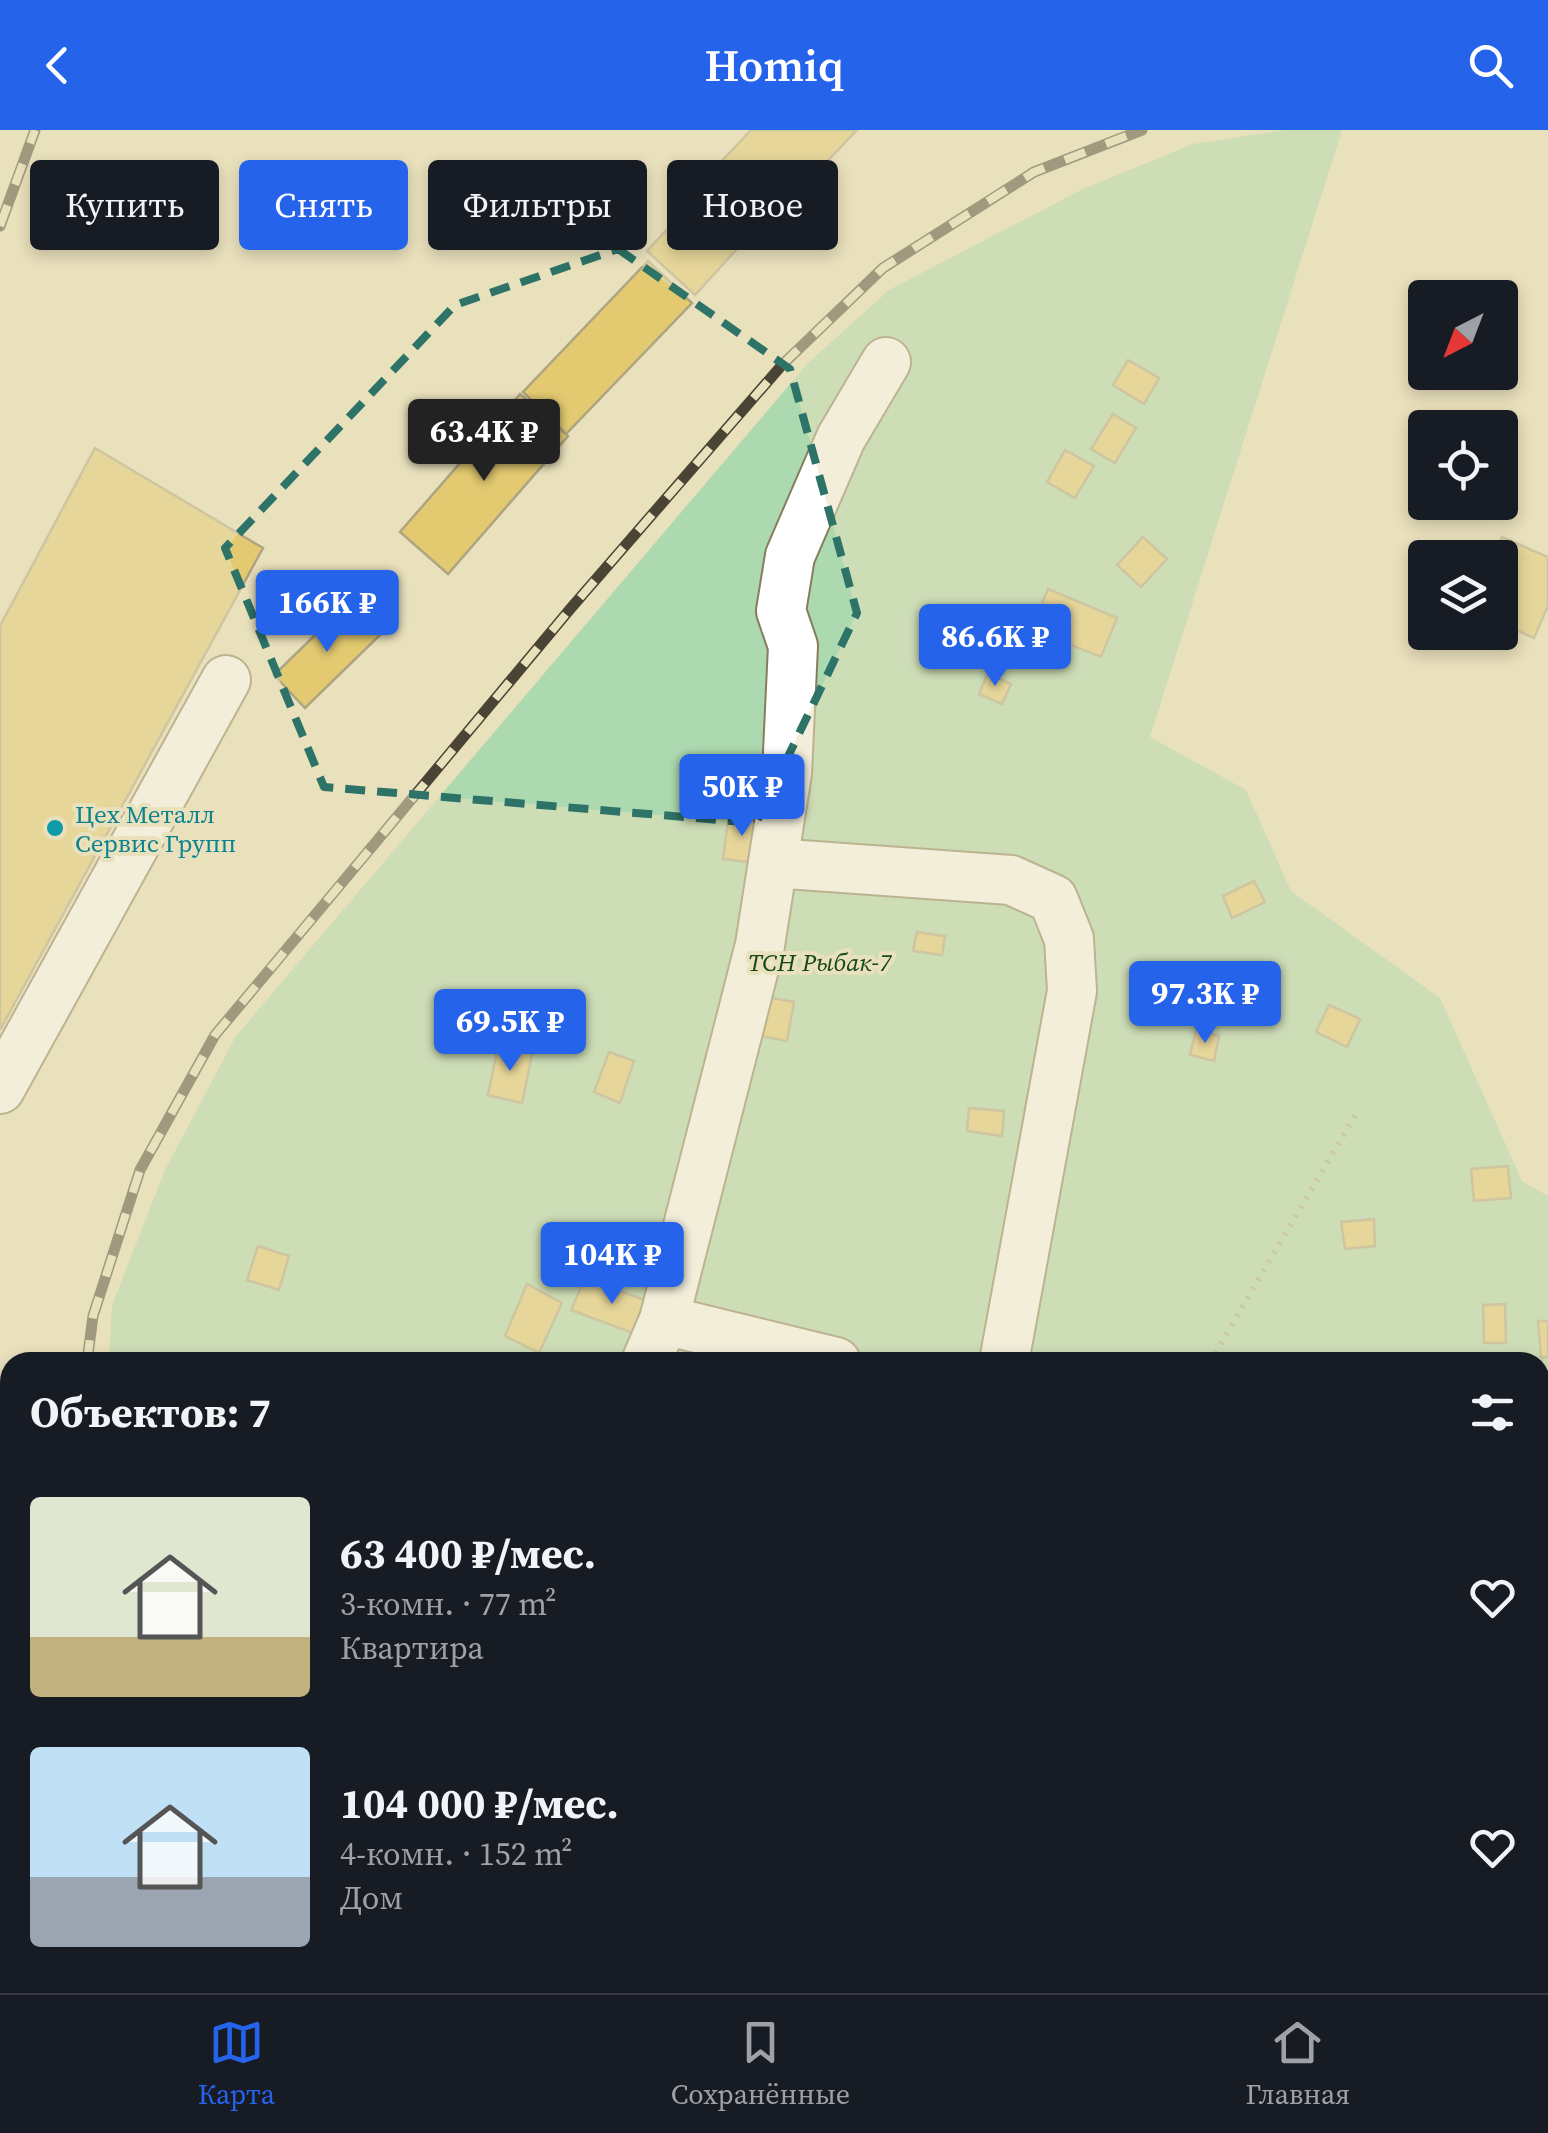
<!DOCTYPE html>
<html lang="ru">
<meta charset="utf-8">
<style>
:root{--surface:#171b24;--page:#20242c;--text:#f1f3f6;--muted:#9ea1a6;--line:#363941;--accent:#2563eb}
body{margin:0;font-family:"Source Serif 4",serif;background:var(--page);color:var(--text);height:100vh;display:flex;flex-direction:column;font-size:38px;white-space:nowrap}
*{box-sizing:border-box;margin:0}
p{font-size:32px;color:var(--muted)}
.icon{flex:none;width:55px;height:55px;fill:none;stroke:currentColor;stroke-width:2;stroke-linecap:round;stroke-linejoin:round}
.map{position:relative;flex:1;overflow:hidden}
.panel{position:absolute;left:0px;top:1222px;width:1550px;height:642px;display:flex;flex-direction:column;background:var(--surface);border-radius:30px 30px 0 0;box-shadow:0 5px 15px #0003}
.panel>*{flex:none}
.hud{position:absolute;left:30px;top:30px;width:1000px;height:90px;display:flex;gap:20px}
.needle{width:65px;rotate:222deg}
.fabs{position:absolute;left:1408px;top:150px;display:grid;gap:20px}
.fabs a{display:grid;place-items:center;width:110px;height:110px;border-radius:10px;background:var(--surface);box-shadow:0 5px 15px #0003;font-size:50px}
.price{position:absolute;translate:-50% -85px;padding:0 22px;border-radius:10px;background:var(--accent);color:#fff;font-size:32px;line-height:65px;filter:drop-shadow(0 2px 5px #0008)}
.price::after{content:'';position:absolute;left:50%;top:60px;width:30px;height:22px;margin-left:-15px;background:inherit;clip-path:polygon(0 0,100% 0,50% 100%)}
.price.on{background:#222;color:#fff}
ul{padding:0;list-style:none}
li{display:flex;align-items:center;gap:30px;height:250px;padding:0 30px}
li span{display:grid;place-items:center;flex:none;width:280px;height:200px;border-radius:10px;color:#555}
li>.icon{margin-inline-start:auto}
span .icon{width:120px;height:120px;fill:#fffc;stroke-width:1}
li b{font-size:42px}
h2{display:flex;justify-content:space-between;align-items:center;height:120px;padding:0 30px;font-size:42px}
.pill{padding:0 35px;border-radius:10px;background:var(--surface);box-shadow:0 5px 15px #0003;font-size:35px;line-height:90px}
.pill.on{background:var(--accent);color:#fff}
header{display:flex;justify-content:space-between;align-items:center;height:130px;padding:0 30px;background:var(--accent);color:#fff;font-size:45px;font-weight:600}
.tab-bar{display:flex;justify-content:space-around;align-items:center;height:140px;border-top:2px solid var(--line);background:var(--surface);font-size:28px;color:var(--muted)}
.tab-bar a{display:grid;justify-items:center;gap:5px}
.tab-bar .on{color:var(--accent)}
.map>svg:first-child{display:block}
</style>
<header><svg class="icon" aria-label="back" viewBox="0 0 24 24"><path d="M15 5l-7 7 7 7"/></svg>Homiq<svg class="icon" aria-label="search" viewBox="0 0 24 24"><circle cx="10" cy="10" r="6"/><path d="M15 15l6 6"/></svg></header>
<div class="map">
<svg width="1548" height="1863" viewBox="0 0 1548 1863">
<rect width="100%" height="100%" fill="#e9e0bc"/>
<g fill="#acd9af">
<path d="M 1285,0 L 1342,0 L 1150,607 L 1246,660 L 1291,761 L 1440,868 L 1522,1051 L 1548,1066 L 1548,1863 L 971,1863 L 853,1855 L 1540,1855 L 1540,1232 L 109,1232 L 112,1175 L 165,1040 L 236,906 L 808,233 L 889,160 L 1083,59 L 1193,14 Z"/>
<path d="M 68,1855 L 647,1855 L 565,1863 L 67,1863 Z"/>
</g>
<g fill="#e3ca71" stroke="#aea482" stroke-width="2.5">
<path d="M 751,0 L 857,0 L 777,84 L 722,31 Z"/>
<path d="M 723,39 L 770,83 L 695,165 L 647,121 Z"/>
<path d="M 648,131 L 692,173 L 566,304 L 523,262 Z"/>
<path d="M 1128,230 L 1159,248 L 1144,274 L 1113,255 Z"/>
<path d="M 520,264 L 568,306 L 448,444 L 400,402 Z"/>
<path d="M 1113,284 L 1136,298 L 1115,333 L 1091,319 Z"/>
<path d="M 95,318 L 263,418 L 0,900 L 0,496 Z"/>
<path d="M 1065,320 L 1094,336 L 1075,368 L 1047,352 Z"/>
<path d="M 1143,407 L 1167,429 L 1141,457 L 1117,435 Z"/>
<path d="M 1502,407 L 1548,427 L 1548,476 L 1534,508 L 1500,493 L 1500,428 L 1493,428 Z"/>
<path d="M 1048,459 L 1117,488 L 1101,527 L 1061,511 L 1055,525 L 1026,513 Z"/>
<path d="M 349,472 L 381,504 L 305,578 L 274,545 Z"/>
<path d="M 988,543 L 1011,554 L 1002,574 L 979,564 Z"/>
<path d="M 725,640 L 748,643 L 744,675 L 720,672 Z"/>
<path d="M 729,684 L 762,689 L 756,733 L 723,729 Z"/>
<path d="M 1254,751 L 1265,772 L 1232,788 L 1223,766 Z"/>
<path d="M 917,802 L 945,806 L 942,825 L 913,821 Z"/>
<path d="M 757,865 L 794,872 L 787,911 L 750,904 Z"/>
<path d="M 1329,875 L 1360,889 L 1347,917 L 1316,902 Z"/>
<path d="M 1196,900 L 1219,906 L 1214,931 L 1190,925 Z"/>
<path d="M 498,916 L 532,924 L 522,973 L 488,965 Z"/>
<path d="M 609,922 L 634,931 L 620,973 L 594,962 Z"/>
<path d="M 969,978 L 1004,981 L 1002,1006 L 967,1001 Z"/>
<path d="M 1508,1036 L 1511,1068 L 1474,1071 L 1471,1039 Z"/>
<path d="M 1374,1089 L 1375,1116 L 1345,1119 L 1341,1092 Z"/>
<path d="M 258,1116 L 289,1126 L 279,1160 L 247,1150 Z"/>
<path d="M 585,1148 L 650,1172 L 641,1206 L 571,1180 Z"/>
<path d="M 527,1154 L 562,1173 L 539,1223 L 505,1206 Z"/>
<path d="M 1505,1174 L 1506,1213 L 1484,1213 L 1483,1175 Z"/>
<path d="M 1538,1191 L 1548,1191 L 1548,1227 L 1541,1228 Z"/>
</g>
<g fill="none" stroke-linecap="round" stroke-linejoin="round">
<defs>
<g id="minor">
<path d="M 773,733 L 1011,750 L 1053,769 L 1069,809 L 1072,861 L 1004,1232"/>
<path d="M 0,959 L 226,550"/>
<path d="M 664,1190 L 836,1232"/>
<path d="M 646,1232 L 664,1190 L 760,815 L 787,643 L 793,516 L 781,481 L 790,426 L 841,308 L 886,232"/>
<path d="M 1540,1405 L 1548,1407"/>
<path d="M 1540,1759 L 1548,1749"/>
<path d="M 510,1863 L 510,1855"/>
<path d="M 1383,1863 L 1397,1855"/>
</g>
</defs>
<use href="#minor" stroke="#867d5c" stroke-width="52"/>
<g stroke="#aea689" stroke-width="6" stroke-dasharray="2.5 8" stroke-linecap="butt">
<path d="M 1210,1232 L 1355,985"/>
<path d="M 1157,1855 L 1172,1863"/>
<path d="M 575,1863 L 592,1855"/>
</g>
<use href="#minor" stroke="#fff" stroke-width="48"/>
<defs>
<g id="rail">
<path d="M 0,96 L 35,0"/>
<path d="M 87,1232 L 93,1186 L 140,1040 L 215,905 L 571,478 L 782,235 L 883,138 L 1034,42 L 1142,0"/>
<path d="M 50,1863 L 51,1855"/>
</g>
</defs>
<use href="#rail" stroke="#494434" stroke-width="11"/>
<use href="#rail" stroke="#e9e0bc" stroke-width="8" stroke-dasharray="22" stroke-linecap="butt"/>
</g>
<path d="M0 0H1548V1863H0ZM 618,119 L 790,239 L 857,483 L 756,693 L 324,657 L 225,418 L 455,175 Z" fill="#e9e0bc" fill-opacity=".55" fill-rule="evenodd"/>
<path fill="none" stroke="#2d7368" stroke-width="8" stroke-dasharray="20 12" stroke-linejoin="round" d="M 618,119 L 790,239 L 857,483 L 756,693 L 324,657 L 225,418 L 455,175 Z"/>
<circle fill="#0f9aa8" stroke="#e9e0bc" stroke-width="4" cx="55" cy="698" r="10"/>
<g text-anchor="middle" stroke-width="8" stroke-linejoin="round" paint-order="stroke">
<g font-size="25" fill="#0d838f" stroke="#e9e0bc" text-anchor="start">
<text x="75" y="693">Цех Металл<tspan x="75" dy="29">Сервис Групп</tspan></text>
</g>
<g font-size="25" font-style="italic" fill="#15471e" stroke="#e9e0bc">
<text x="820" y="841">ТСН Рыбак-7</text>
</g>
</g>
</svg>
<div class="fabs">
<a><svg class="needle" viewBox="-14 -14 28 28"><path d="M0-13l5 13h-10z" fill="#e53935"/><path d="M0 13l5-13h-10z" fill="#9ea1a6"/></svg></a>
<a><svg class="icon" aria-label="locate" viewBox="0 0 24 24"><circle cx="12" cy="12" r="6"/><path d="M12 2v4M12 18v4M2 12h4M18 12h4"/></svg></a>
<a><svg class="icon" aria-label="layers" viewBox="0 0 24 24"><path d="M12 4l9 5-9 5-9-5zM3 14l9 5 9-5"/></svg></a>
</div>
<b class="price on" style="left:484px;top:354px">63.4K ₽</b>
<b class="price" style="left:327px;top:525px">166K ₽</b>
<b class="price" style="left:995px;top:559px">86.6K ₽</b>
<b class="price" style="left:742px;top:709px">50K ₽</b>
<b class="price" style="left:1205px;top:916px">97.3K ₽</b>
<b class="price" style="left:510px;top:944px">69.5K ₽</b>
<b class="price" style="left:612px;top:1177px">104K ₽</b>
<div class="hud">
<a class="pill">Купить</a>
<a class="pill on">Снять</a>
<a class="pill">Фильтры</a>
<a class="pill">Новое</a>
</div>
<section class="panel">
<h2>Объектов: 7<svg class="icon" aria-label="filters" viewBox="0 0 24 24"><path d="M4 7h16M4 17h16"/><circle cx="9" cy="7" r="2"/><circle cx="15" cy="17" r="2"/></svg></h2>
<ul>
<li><span style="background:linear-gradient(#dfe7d0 70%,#c2b280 0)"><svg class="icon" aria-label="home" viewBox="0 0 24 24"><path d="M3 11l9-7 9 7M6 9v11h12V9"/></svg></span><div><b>63 400 ₽/мес.</b><p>3-комн. · 77 m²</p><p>Квартира</p></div><svg class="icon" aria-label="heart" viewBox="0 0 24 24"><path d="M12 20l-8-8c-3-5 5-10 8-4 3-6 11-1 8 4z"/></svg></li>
<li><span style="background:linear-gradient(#bfe0f5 65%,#9aa5b1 0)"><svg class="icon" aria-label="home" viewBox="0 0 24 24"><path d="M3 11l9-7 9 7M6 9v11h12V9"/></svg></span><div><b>104 000 ₽/мес.</b><p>4-комн. · 152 m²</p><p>Дом</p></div><svg class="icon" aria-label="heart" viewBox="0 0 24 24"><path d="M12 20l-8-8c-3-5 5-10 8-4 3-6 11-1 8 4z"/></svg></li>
</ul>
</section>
</div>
<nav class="tab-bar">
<a class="on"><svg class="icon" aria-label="map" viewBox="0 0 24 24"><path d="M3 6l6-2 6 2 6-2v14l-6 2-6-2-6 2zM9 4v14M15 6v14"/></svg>Карта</a>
<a><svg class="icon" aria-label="saved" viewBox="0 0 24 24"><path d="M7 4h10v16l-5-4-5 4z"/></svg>Сохранённые</a>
<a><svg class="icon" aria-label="home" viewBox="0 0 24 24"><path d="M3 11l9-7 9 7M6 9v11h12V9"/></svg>Главная</a>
</nav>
